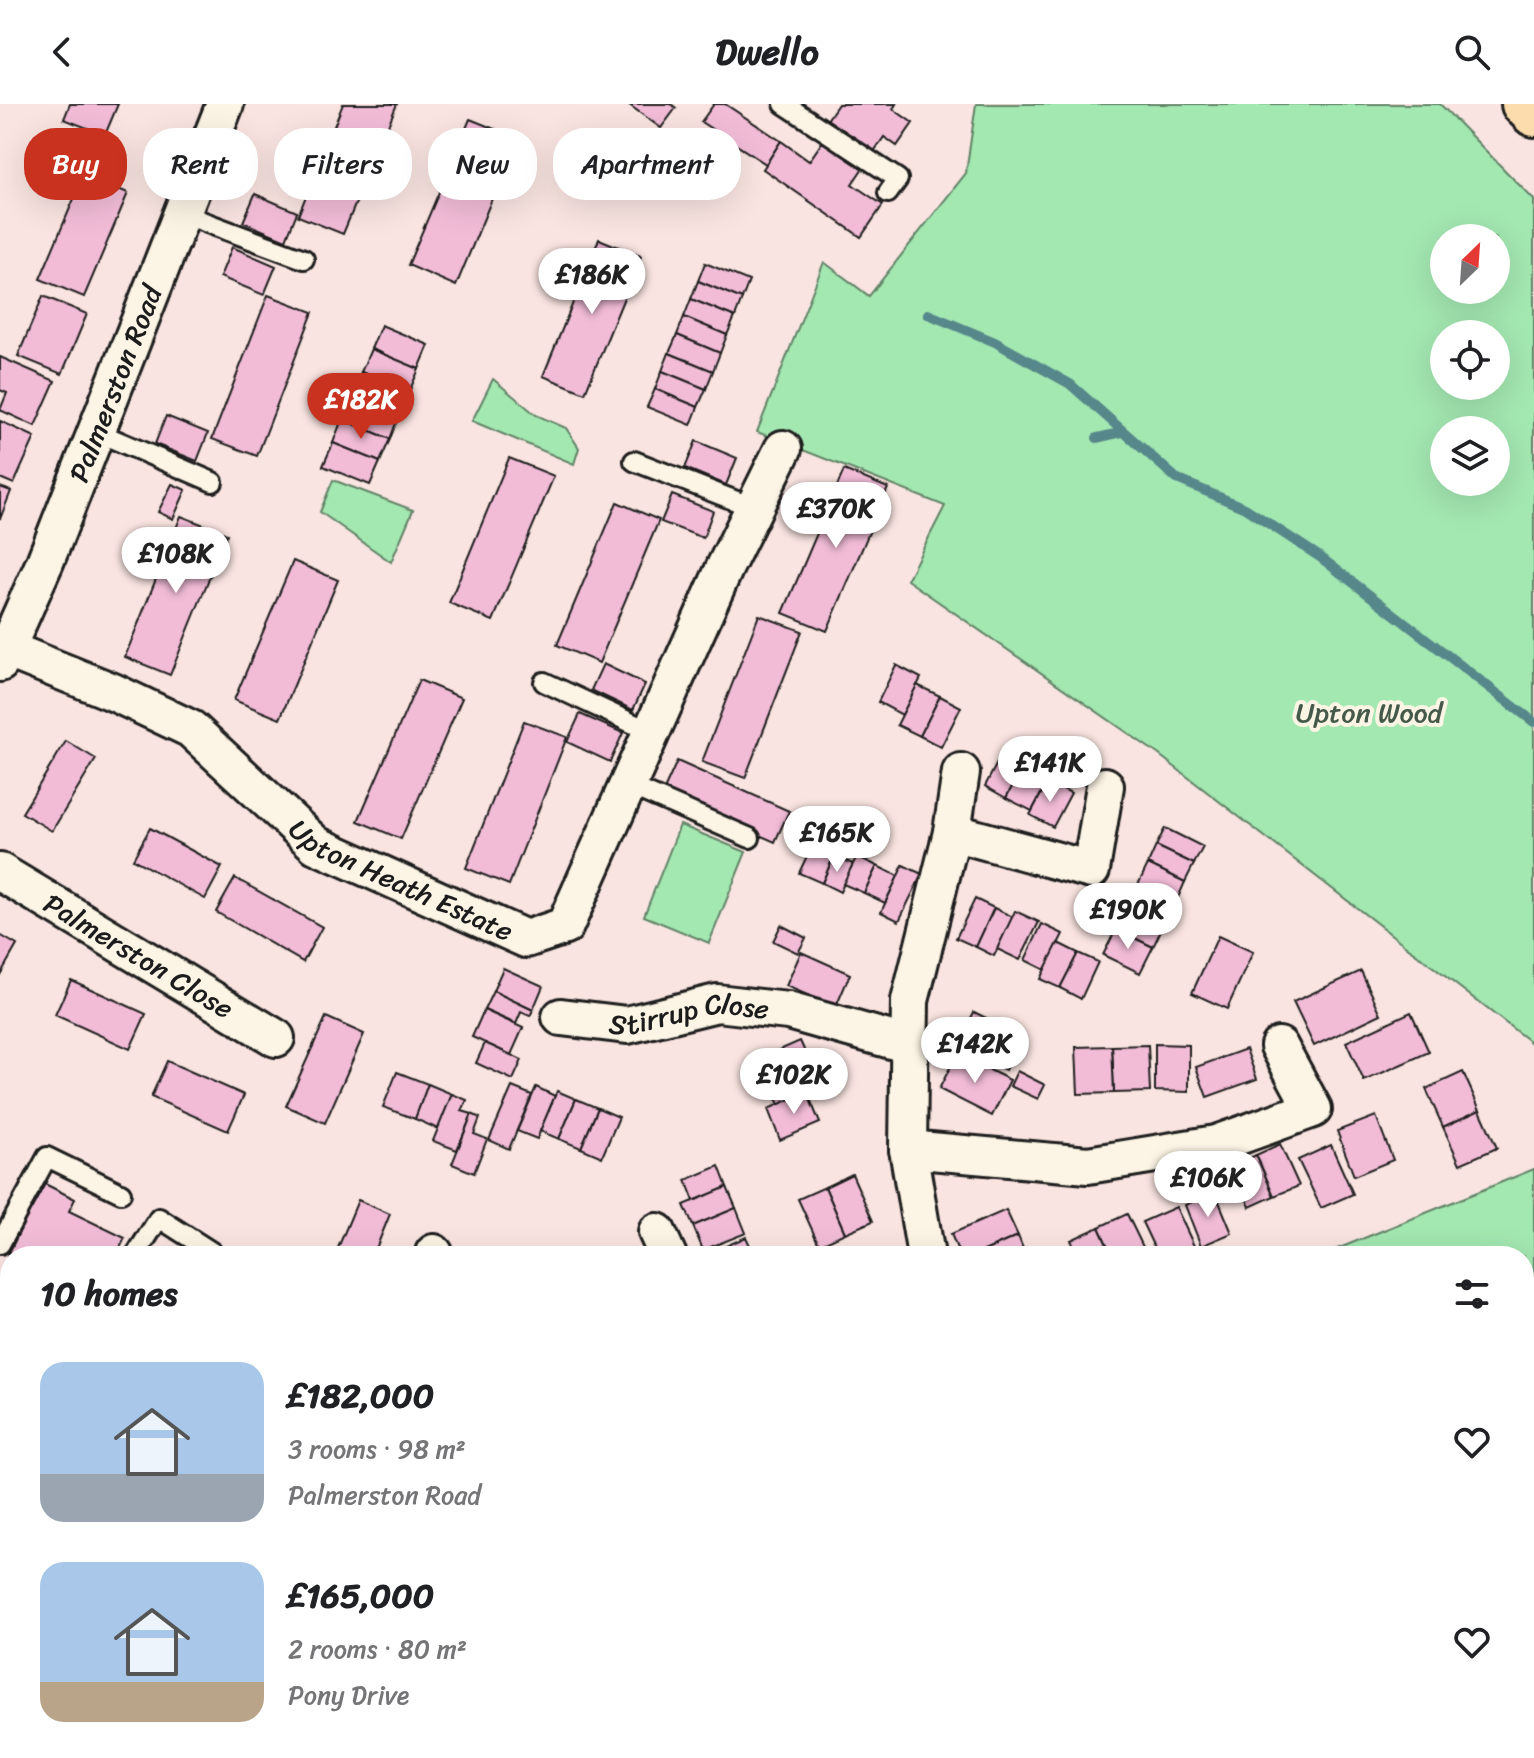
<!DOCTYPE html>
<meta charset="utf-8">
<style>
:root{--surface:#fff;--page:#f2f2f2;--text:#202124;--muted:#757577;--accent:#c8321e}
body{margin:0;font-family:Sriracha,sans-serif;background:var(--page);color:var(--text);height:100vh;display:flex;flex-direction:column;font-size:30px;white-space:nowrap}
*{box-sizing:border-box;margin:0}
p{font-size:26px;color:var(--muted)}
.icon{flex:none;width:44px;height:44px;fill:none;stroke:currentColor;stroke-width:2;stroke-linecap:round;stroke-linejoin:round}
.map{position:relative;flex:1;overflow:hidden}
.details{position:absolute;left:0px;top:1142px;width:1534px;height:512px;display:flex;flex-direction:column;background:var(--surface);border-radius:32px 32px 0 0;box-shadow:0 8px 32px #0002}
.details>*{flex:none}
.banner{position:absolute;left:24px;top:24px;width:800px;height:72px;display:flex;gap:16px}
.needle{width:52px;rotate:25deg}
.tools{position:absolute;left:1430px;top:120px;display:grid;gap:16px}
.tools a{display:grid;place-items:center;width:80px;height:80px;border-radius:50%;background:var(--surface);box-shadow:0 8px 32px #0002;font-size:40px}
.price{position:absolute;translate:-50% -68px;padding:0 18px;border-radius:28px;background:#fff;color:#222;font-size:26px;line-height:52px;filter:drop-shadow(0 2px 4px #0008)}
.price::after{content:'';position:absolute;left:50%;top:48px;width:24px;height:18px;margin-left:-12px;background:inherit;clip-path:polygon(0 0,100% 0,50% 100%)}
.price.on{background:var(--accent);color:#fff}
ul{padding:0;list-style:none}
li{display:flex;align-items:center;gap:24px;height:200px;padding:0 40px}
li span{display:grid;place-items:center;flex:none;width:224px;height:160px;border-radius:24px;color:#555}
li>.icon{margin-inline-start:auto}
span .icon{width:96px;height:96px;fill:#fffc;stroke-width:1}
li b{font-size:34px}
h2{display:flex;justify-content:space-between;align-items:center;height:96px;padding:0 40px;font-size:34px}
.chip{padding:0 28px;border-radius:32px;background:var(--surface);box-shadow:0 8px 32px #0002;font-size:28px;line-height:72px}
.chip.on{background:var(--accent);color:#fff}
header{display:flex;justify-content:space-between;align-items:center;height:104px;padding:0 40px;background:var(--surface);font-size:36px;font-weight:800}
.map>svg:first-child{display:block}
</style>
<header><svg class="icon" aria-label="back" viewBox="0 0 24 24"><path d="M15 5l-7 7 7 7"/></svg>Dwello<svg class="icon" aria-label="search" viewBox="0 0 24 24"><circle cx="10" cy="10" r="6"/><path d="M15 15l6 6"/></svg></header>
<div class="map">
<svg width="1534" height="1654" viewBox="0 0 1534 1654">
<rect width="100%" height="100%" fill="#f9e4e1"/>
<filter id="ink" filterUnits="userSpaceOnUse"><feTurbulence type="fractalNoise" baseFrequency=".0125" numOctaves="2"/><feDisplacementMap in="SourceGraphic" scale="16" xChannelSelector="R" yChannelSelector="G"/><feConvolveMatrix kernelMatrix="1 2 1 2 8 2 1 2 1" color-interpolation-filters="sRGB"/></filter>
<g filter="url(#ink)">
<g fill="#a3e7b1" stroke="#608266" stroke-width="2" fill-rule="evenodd">
<path d="M 976,0 L 1440,0 L 1534,96 L 1534,941 L 1158,650 L 907,476 L 945,402 L 757,328 L 824,158 L 869,192 L 966,69 ZM 1444,134 L 1496,134 L 1496,186 L 1444,186 ZM 1444,230 L 1496,230 L 1496,282 L 1444,282 ZM 1444,326 L 1496,326 L 1496,378 L 1444,378 Z"/>
<path d="M 493,275 L 536,311 L 566,324 L 579,344 L 574,360 L 472,317 Z"/>
<path d="M 333,376 L 413,406 L 391,458 L 320,408 Z"/>
<path d="M 680,721 L 746,748 L 709,839 L 644,812 Z"/>
<path d="M 1534,1065 L 1534,1621 L 1524,1619 L 1524,1152 L 1320,1152 Z"/>
<path d="M 647,1644 L 1136,1644 L 1236,1654 L 646,1654 Z"/>
</g>
<g fill="none" stroke-linecap="round" stroke-linejoin="round">
<g stroke="#56878a" stroke-width="10">
<path d="M 928,210 L 995,238 L 1070,280 L 1177,375 L 1245,404 L 1320,453 L 1534,618"/>
<path d="M 1097,334 L 1123,328"/>
</g>
</g>
<g fill="#f2bcd7" stroke="#1c1c1c" stroke-width="2">
<path d="M 70,0 L 118,0 L 105,31 L 64,15 Z"/>
<path d="M 343,0 L 397,0 L 343,130 L 298,112 Z"/>
<path d="M 628,0 L 671,0 L 676,4 L 661,24 Z"/>
<path d="M 714,0 L 725,0 L 781,37 L 766,60 L 701,18 Z"/>
<path d="M 838,0 L 896,0 L 893,5 L 913,19 L 897,42 L 884,33 L 852,80 L 883,101 L 861,133 L 763,65 L 781,37 L 809,57 L 832,24 L 825,19 Z"/>
<path d="M 470,15 L 517,34 L 456,182 L 408,161 Z"/>
<path d="M 84,71 L 128,89 L 84,193 L 40,175 Z"/>
<path d="M 255,90 L 297,108 L 286,136 L 243,118 Z"/>
<path d="M 599,135 L 641,152 L 585,289 L 543,272 Z"/>
<path d="M 232,143 L 276,162 L 264,191 L 220,173 Z"/>
<path d="M 705,159 L 749,177 L 742,195 L 698,177 Z"/>
<path d="M 698,177 L 742,195 L 735,213 L 691,195 Z"/>
<path d="M 268,191 L 313,208 L 257,352 L 212,335 Z"/>
<path d="M 43,192 L 87,210 L 62,270 L 18,252 Z"/>
<path d="M 691,195 L 735,213 L 727,231 L 684,213 Z"/>
<path d="M 684,213 L 727,231 L 720,249 L 677,231 Z"/>
<path d="M 381,221 L 429,241 L 419,265 L 371,245 Z"/>
<path d="M 677,231 L 720,249 L 713,267 L 669,249 Z"/>
<path d="M 371,245 L 419,265 L 409,288 L 361,268 Z"/>
<path d="M 669,249 L 713,267 L 706,285 L 662,267 Z"/>
<path d="M 0,253 L 55,277 L 35,322 L 0,306 L 7,289 L 0,286 Z"/>
<path d="M 662,267 L 706,285 L 698,303 L 655,285 Z"/>
<path d="M 361,268 L 409,288 L 399,311 L 352,291 Z"/>
<path d="M 655,285 L 698,303 L 691,321 L 647,303 Z"/>
<path d="M 352,291 L 399,311 L 390,335 L 342,315 Z"/>
<path d="M 166,312 L 208,329 L 197,357 L 155,340 Z"/>
<path d="M 342,315 L 390,335 L 380,358 L 333,339 Z"/>
<path d="M 0,317 L 35,333 L 14,380 L 0,374 Z"/>
<path d="M 696,337 L 737,354 L 726,381 L 685,364 Z"/>
<path d="M 333,339 L 380,358 L 370,381 L 323,362 Z"/>
<path d="M 509,354 L 554,372 L 493,517 L 449,499 Z"/>
<path d="M 844,366 L 888,384 L 827,527 L 783,509 Z"/>
<path d="M 172,380 L 186,386 L 173,415 L 158,408 Z"/>
<path d="M 0,383 L 11,387 L 0,415 Z"/>
<path d="M 672,391 L 713,407 L 703,434 L 661,418 Z"/>
<path d="M 617,398 L 659,416 L 599,559 L 557,541 Z"/>
<path d="M 181,412 L 227,430 L 170,571 L 125,553 Z"/>
<path d="M 293,457 L 338,476 L 280,615 L 234,596 Z"/>
<path d="M 759,511 L 802,527 L 745,674 L 702,658 Z"/>
<path d="M 603,560 L 645,580 L 633,606 L 591,586 Z"/>
<path d="M 896,561 L 921,574 L 902,611 L 878,598 Z"/>
<path d="M 419,576 L 462,594 L 401,735 L 358,717 Z"/>
<path d="M 917,581 L 940,592 L 920,632 L 897,621 Z"/>
<path d="M 940,592 L 961,603 L 941,643 L 920,632 Z"/>
<path d="M 580,610 L 623,629 L 610,658 L 567,638 Z"/>
<path d="M 524,617 L 567,633 L 509,781 L 466,764 Z"/>
<path d="M 66,637 L 96,655 L 52,727 L 22,709 Z"/>
<path d="M 1005,644 L 1027,656 L 1006,694 L 985,682 Z"/>
<path d="M 1027,656 L 1052,669 L 1032,707 L 1006,694 Z"/>
<path d="M 677,657 L 789,707 L 775,738 L 663,688 Z"/>
<path d="M 1048,677 L 1071,689 L 1053,723 L 1030,711 Z"/>
<path d="M 150,724 L 222,763 L 205,795 L 133,755 Z"/>
<path d="M 1165,724 L 1203,743 L 1194,760 L 1156,742 Z"/>
<path d="M 812,741 L 834,752 L 822,779 L 799,769 Z"/>
<path d="M 1156,742 L 1194,760 L 1185,778 L 1148,760 Z"/>
<path d="M 834,752 L 853,760 L 840,788 L 822,779 Z"/>
<path d="M 857,752 L 877,762 L 864,789 L 843,780 Z"/>
<path d="M 1148,760 L 1185,778 L 1173,805 L 1135,787 Z"/>
<path d="M 903,761 L 922,770 L 899,817 L 881,808 Z"/>
<path d="M 877,762 L 898,772 L 885,799 L 864,789 Z"/>
<path d="M 235,774 L 322,823 L 303,858 L 216,808 Z"/>
<path d="M 1135,787 L 1166,802 L 1156,821 L 1126,806 Z"/>
<path d="M 975,795 L 994,804 L 976,843 L 956,834 Z"/>
<path d="M 994,804 L 1013,813 L 994,852 L 976,843 Z"/>
<path d="M 1126,806 L 1162,824 L 1153,843 L 1116,825 Z"/>
<path d="M 1015,807 L 1039,818 L 1020,856 L 997,845 Z"/>
<path d="M 1042,820 L 1063,830 L 1045,866 L 1025,856 Z"/>
<path d="M 781,821 L 806,834 L 798,849 L 773,837 Z"/>
<path d="M 1116,825 L 1153,843 L 1140,869 L 1103,851 Z"/>
<path d="M 0,831 L 17,841 L 0,871 Z"/>
<path d="M 1218,832 L 1253,848 L 1227,905 L 1192,889 Z"/>
<path d="M 1058,839 L 1078,849 L 1060,884 L 1040,875 Z"/>
<path d="M 801,848 L 850,870 L 836,903 L 786,882 Z"/>
<path d="M 1078,849 L 1098,858 L 1081,895 L 1060,884 Z"/>
<path d="M 503,864 L 543,882 L 533,906 L 493,887 Z"/>
<path d="M 1361,867 L 1381,910 L 1314,942 L 1293,898 Z"/>
<path d="M 71,876 L 146,910 L 130,945 L 55,911 Z"/>
<path d="M 493,887 L 533,906 L 530,912 L 521,908 L 516,920 L 484,906 Z"/>
<path d="M 484,906 L 523,924 L 511,951 L 472,933 Z"/>
<path d="M 974,908 L 1022,932 L 1005,966 L 957,942 Z"/>
<path d="M 1411,908 L 1429,948 L 1364,977 L 1346,938 Z"/>
<path d="M 326,913 L 364,930 L 325,1019 L 286,1002 Z"/>
<path d="M 800,937 L 810,959 L 768,976 L 759,955 Z"/>
<path d="M 485,939 L 522,956 L 513,976 L 476,959 Z"/>
<path d="M 1155,940 L 1189,941 L 1189,988 L 1155,987 Z"/>
<path d="M 1148,941 L 1150,988 L 1114,989 L 1112,942 Z"/>
<path d="M 1112,942 L 1114,989 L 1078,990 L 1076,943 Z"/>
<path d="M 1246,945 L 1257,975 L 1207,993 L 1196,963 Z"/>
<path d="M 957,950 L 1010,976 L 992,1012 L 939,985 Z"/>
<path d="M 167,957 L 244,991 L 228,1027 L 151,993 Z"/>
<path d="M 810,959 L 820,983 L 779,1001 L 768,976 Z"/>
<path d="M 1017,967 L 1045,981 L 1038,995 L 1010,982 Z"/>
<path d="M 397,968 L 428,980 L 415,1015 L 383,1003 Z"/>
<path d="M 1463,968 L 1480,1006 L 1443,1023 L 1426,985 Z"/>
<path d="M 428,980 L 452,990 L 438,1025 L 415,1015 Z"/>
<path d="M 512,983 L 532,991 L 509,1045 L 489,1036 Z"/>
<path d="M 536,983 L 555,992 L 537,1035 L 517,1027 Z"/>
<path d="M 557,987 L 576,995 L 559,1035 L 540,1027 Z"/>
<path d="M 807,988 L 820,1019 L 780,1036 L 768,1005 Z"/>
<path d="M 452,990 L 467,996 L 462,1007 L 472,1010 L 457,1046 L 433,1037 Z"/>
<path d="M 576,995 L 598,1004 L 581,1044 L 559,1035 Z"/>
<path d="M 598,1004 L 619,1013 L 602,1053 L 581,1044 Z"/>
<path d="M 1480,1006 L 1497,1044 L 1460,1060 L 1443,1023 Z"/>
<path d="M 472,1010 L 480,1014 L 474,1030 L 487,1035 L 474,1069 L 452,1060 Z"/>
<path d="M 1376,1012 L 1393,1056 L 1354,1072 L 1337,1027 Z"/>
<path d="M 1280,1040 L 1299,1082 L 1274,1092 L 1256,1051 Z"/>
<path d="M 1331,1041 L 1353,1090 L 1321,1104 L 1298,1056 Z"/>
<path d="M 1256,1051 L 1274,1092 L 1250,1103 L 1232,1062 Z"/>
<path d="M 719,1062 L 727,1083 L 694,1097 L 686,1076 Z"/>
<path d="M 852,1070 L 873,1117 L 845,1129 L 825,1083 Z"/>
<path d="M 43,1079 L 75,1095 L 69,1107 L 125,1134 L 116,1152 L 10,1152 L 10,1157 L 7,1153 Z"/>
<path d="M 727,1083 L 736,1104 L 693,1122 L 684,1101 Z"/>
<path d="M 825,1083 L 845,1129 L 819,1141 L 798,1095 Z"/>
<path d="M 1215,1088 L 1232,1129 L 1201,1142 L 1185,1101 Z"/>
<path d="M 358,1096 L 390,1110 L 373,1152 L 337,1152 L 335,1151 Z"/>
<path d="M 1176,1103 L 1194,1142 L 1172,1152 L 1158,1152 L 1142,1118 Z"/>
<path d="M 736,1104 L 746,1129 L 703,1146 L 693,1122 Z"/>
<path d="M 1006,1106 L 1018,1132 L 973,1152 L 960,1152 L 951,1130 Z"/>
<path d="M 1127,1110 L 1145,1147 L 1135,1152 L 1112,1152 L 1099,1123 Z"/>
<path d="M 1099,1123 L 1112,1152 L 1078,1152 L 1071,1136 Z"/>
<path d="M 1018,1132 L 1026,1152 L 973,1152 Z"/>
<path d="M 746,1133 L 755,1152 L 709,1152 L 708,1150 Z"/>
<path d="M 483,1146 L 524,1152 L 482,1152 Z"/>
<path d="M 10,1160 L 10,1198 L 0,1193 L 0,1180 Z"/>
<path d="M 0,1381 L 10,1386 L 10,1403 L 6,1411 L 0,1411 Z"/>
<path d="M 25,1644 L 45,1644 L 56,1648 L 53,1654 L 22,1654 Z"/>
<path d="M 268,1644 L 287,1648 L 288,1644 L 324,1644 L 321,1654 L 265,1654 Z"/>
<path d="M 461,1644 L 510,1644 L 507,1654 L 459,1654 Z"/>
</g>
<g fill="none" stroke-linecap="round" stroke-linejoin="round">
<defs>
<g id="service">
<path d="M 784,0 L 898,75 L 888,89"/>
<path d="M 183,110 L 304,155"/>
<path d="M 97,328 L 213,378"/>
<path d="M 634,357 L 754,404"/>
<path d="M 544,578 L 651,628"/>
<path d="M 628,681 L 750,734"/>
<path d="M 0,1140 L 47,1053 L 121,1089"/>
<path d="M 135,1152 L 159,1114 L 212,1148"/>
<path d="M 2,1654 L 3,1651"/>
<path d="M 811,1654 L 813,1644"/>
</g>
<g id="minor">
<path id="s1" d="M 6,545 L 113,588 L 191,625 L 316,741 L 526,835 L 565,822 L 725,463 L 783,345"/>
<path id="s2" d="M 0,559 L 45,458 L 225,0"/>
<path d="M 952,728 L 1091,766 L 1105,682"/>
<path id="s3" d="M 0,768 L 276,934"/>
<path id="s4" d="M 561,913 L 627,921 L 717,899 L 788,907 L 909,941"/>
<path d="M 908,1045 L 1088,1061 L 1216,1040 L 1313,1005 L 1279,942"/>
<path d="M 657,1128 L 668,1152"/>
<path d="M 433,1152 L 434,1149"/>
<path d="M 926,1152 L 908,1045 L 910,897 L 952,728 L 961,668"/>
<path d="M 366,1654 L 368,1644"/>
</g>
<g id="secondary">
<path d="M 0,1293 L 10,1300"/>
<path d="M 1415,1644 L 1513,1654"/>
</g>
<path id="trunk" d="M 1524,0 L 1534,10"/>
</defs>
<use href="#service" stroke="#1c1c1c" stroke-width="24"/>
<use href="#minor" stroke="#1c1c1c" stroke-width="42"/>
<use href="#secondary" stroke="#1c1c1c" stroke-width="50"/>
<use href="#trunk" stroke="#1c1c1c" stroke-width="50"/>
<use href="#service" stroke="#fcf5e5" stroke-width="18"/>
<use href="#minor" stroke="#fcf5e5" stroke-width="36"/>
<use href="#secondary" stroke="#fcf5e5" stroke-width="44"/>
<use href="#trunk" stroke="#fcdcac" stroke-width="44"/>
</g>
</g>
<g text-anchor="middle" stroke-width="8" stroke-linejoin="round" paint-order="stroke">
<g font-size="28" fill="#1c1c1c" stroke="#fcf5e5">
<text dy="10" stroke="none"><textPath href="#s2" startOffset="302">Palmerston Road</textPath></text>
<text dy="10" stroke="none"><textPath href="#s1" startOffset="464">Upton Heath Estate</textPath></text>
<text dy="10" stroke="none"><textPath href="#s3" startOffset="162">Palmerston Close</textPath></text>
<text dy="10" stroke="none"><textPath href="#s4" startOffset="130">Stirrup Close</textPath></text>
</g>
<g font-size="28" fill="#445949" stroke="#fcf5e5">
<text x="1369" y="618">Upton Wood</text>
</g>
</g>
</svg>
<div class="tools">
<a><svg class="needle" viewBox="-14 -14 28 28"><path d="M0-13l5 13h-10z" fill="#e53935"/><path d="M0 13l5-13h-10z" fill="#757577"/></svg></a>
<a><svg class="icon" aria-label="locate" viewBox="0 0 24 24"><circle cx="12" cy="12" r="6"/><path d="M12 2v4M12 18v4M2 12h4M18 12h4"/></svg></a>
<a><svg class="icon" aria-label="layers" viewBox="0 0 24 24"><path d="M12 4l9 5-9 5-9-5zM3 14l9 5 9-5"/></svg></a>
</div>
<b class="price" style="left:592px;top:212px">£186K</b>
<b class="price on" style="left:361px;top:337px">£182K</b>
<b class="price" style="left:836px;top:446px">£370K</b>
<b class="price" style="left:176px;top:491px">£108K</b>
<b class="price" style="left:1050px;top:700px">£141K</b>
<b class="price" style="left:837px;top:770px">£165K</b>
<b class="price" style="left:1128px;top:847px">£190K</b>
<b class="price" style="left:975px;top:981px">£142K</b>
<b class="price" style="left:794px;top:1012px">£102K</b>
<b class="price" style="left:1208px;top:1115px">£106K</b>
<div class="banner">
<a class="chip on">Buy</a>
<a class="chip">Rent</a>
<a class="chip">Filters</a>
<a class="chip">New</a>
<a class="chip">Apartment</a>
</div>
<section class="details">
<h2>10 homes<svg class="icon" aria-label="filters" viewBox="0 0 24 24"><path d="M4 7h16M4 17h16"/><circle cx="9" cy="7" r="2"/><circle cx="15" cy="17" r="2"/></svg></h2>
<ul>
<li><span style="background:linear-gradient(#a9c7e8 70%,#9aa5b1 0)"><svg class="icon" aria-label="home" viewBox="0 0 24 24"><path d="M3 11l9-7 9 7M6 9v11h12V9"/></svg></span><div><b>£182,000</b><p>3 rooms · 98 m²</p><p>Palmerston Road</p></div><svg class="icon" aria-label="heart" viewBox="0 0 24 24"><path d="M12 20l-8-8c-3-5 5-10 8-4 3-6 11-1 8 4z"/></svg></li>
<li><span style="background:linear-gradient(#a9c7e8 75%,#b9a48a 0)"><svg class="icon" aria-label="home" viewBox="0 0 24 24"><path d="M3 11l9-7 9 7M6 9v11h12V9"/></svg></span><div><b>£165,000</b><p>2 rooms · 80 m²</p><p>Pony Drive</p></div><svg class="icon" aria-label="heart" viewBox="0 0 24 24"><path d="M12 20l-8-8c-3-5 5-10 8-4 3-6 11-1 8 4z"/></svg></li>
</ul>
</section>
</div>
